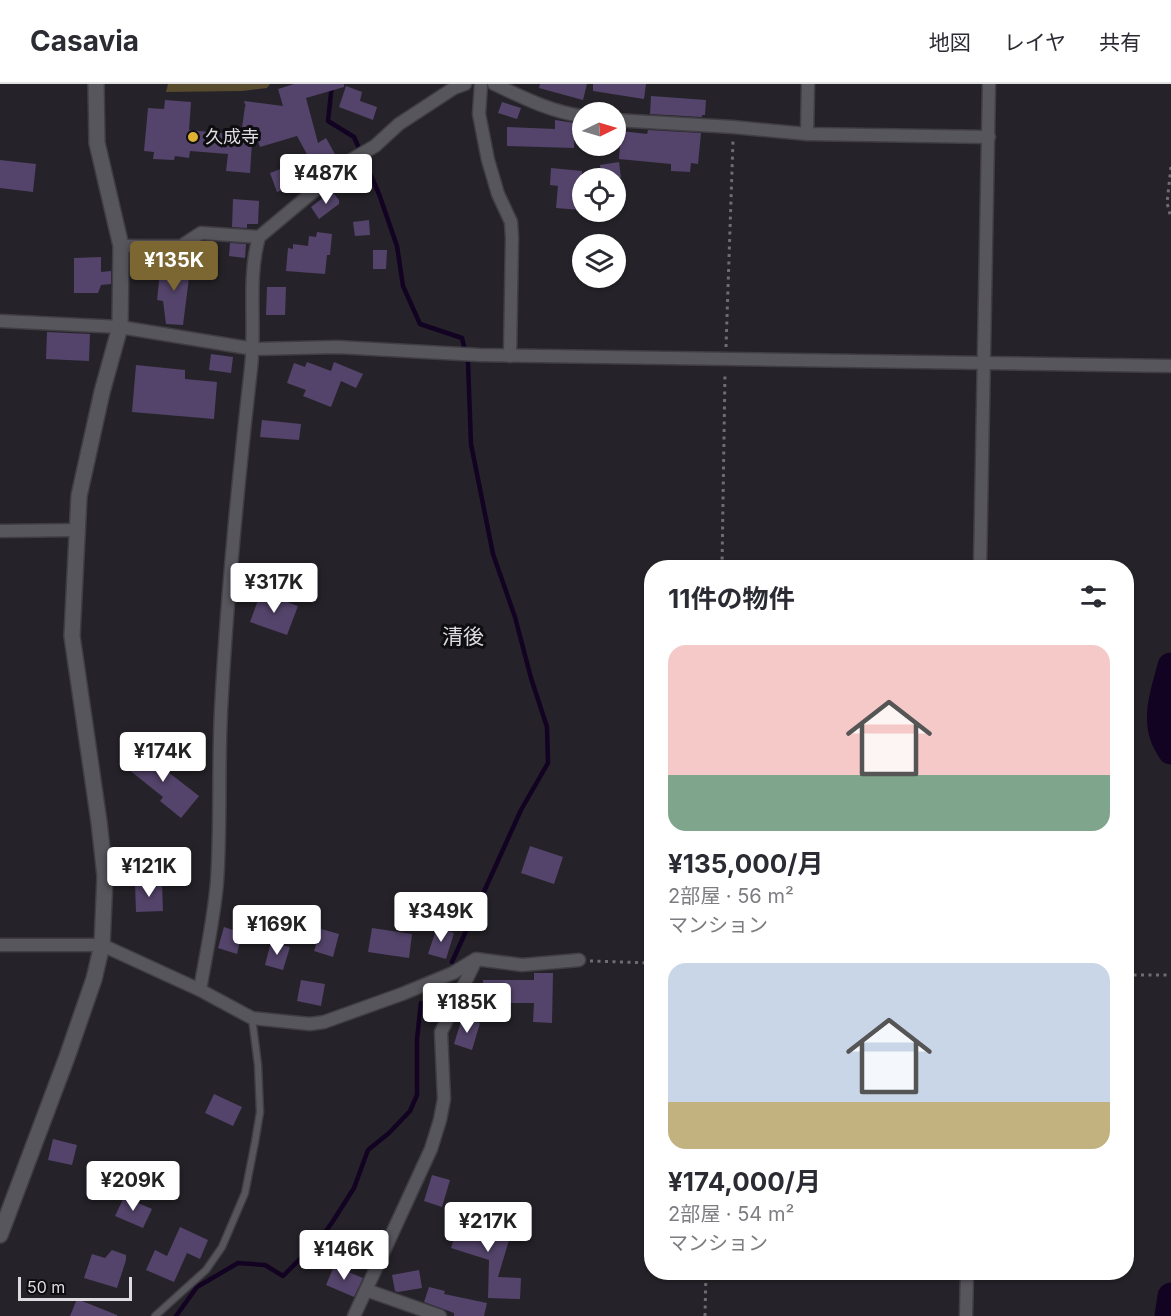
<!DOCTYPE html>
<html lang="ja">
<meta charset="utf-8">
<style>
:root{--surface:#fff;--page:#f2f2f3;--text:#2b2b33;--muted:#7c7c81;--line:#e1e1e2;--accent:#7c6733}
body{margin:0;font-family:Inter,"Noto Sans JP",sans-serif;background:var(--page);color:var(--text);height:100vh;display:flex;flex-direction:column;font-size:22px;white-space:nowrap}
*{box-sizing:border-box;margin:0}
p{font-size:20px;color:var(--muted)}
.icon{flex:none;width:33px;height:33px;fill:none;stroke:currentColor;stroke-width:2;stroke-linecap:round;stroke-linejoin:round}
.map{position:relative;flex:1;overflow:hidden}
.side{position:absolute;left:644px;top:476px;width:490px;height:720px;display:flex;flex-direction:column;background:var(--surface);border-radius:24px;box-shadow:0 2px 4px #0004}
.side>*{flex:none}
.needle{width:39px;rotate:85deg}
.buttons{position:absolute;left:572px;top:18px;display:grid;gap:12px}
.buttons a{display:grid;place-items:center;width:54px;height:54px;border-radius:50%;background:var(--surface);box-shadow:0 2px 4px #0004;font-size:30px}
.scale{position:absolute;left:18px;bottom:15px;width:114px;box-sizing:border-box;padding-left:6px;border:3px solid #dedce1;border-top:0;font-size:16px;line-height:21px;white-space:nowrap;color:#dedce1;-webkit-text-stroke:4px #0e0d0f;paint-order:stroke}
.price{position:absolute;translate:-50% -51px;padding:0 14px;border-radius:6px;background:#fff;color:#222;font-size:20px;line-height:39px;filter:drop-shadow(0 2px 3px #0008)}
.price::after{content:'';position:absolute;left:50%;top:36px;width:18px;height:14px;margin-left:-9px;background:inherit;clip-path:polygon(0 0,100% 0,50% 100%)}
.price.active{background:var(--accent);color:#fff}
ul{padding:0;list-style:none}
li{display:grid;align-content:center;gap:12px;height:318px;padding:0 24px}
li span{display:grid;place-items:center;height:186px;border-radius:18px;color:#555}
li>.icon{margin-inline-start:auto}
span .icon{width:108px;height:108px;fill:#fffc;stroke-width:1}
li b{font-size:26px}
h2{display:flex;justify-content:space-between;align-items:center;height:72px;padding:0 24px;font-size:26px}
header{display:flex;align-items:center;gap:36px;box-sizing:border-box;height:84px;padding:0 30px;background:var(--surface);border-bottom:2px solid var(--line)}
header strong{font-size:28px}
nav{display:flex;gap:33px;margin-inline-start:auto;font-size:21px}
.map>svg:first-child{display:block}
</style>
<header>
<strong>Casavia</strong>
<nav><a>地図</a><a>レイヤ</a><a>共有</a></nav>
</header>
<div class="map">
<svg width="1171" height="1232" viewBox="0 0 1171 1232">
<rect width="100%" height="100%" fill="#252329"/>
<path fill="#574a2d" d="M 168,0 L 270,0 L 267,4 L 242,7 L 166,8 Z"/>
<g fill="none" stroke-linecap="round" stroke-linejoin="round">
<g stroke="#130323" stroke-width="4.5">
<path d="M 332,0 L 328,37 L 354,53 L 379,110 L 397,162 L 403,202 L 420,240 L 462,254 L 468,279 L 471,360 L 493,470 L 515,533 L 531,594 L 547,643 L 548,679 L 521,726 L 452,878"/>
<path d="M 176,1232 L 197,1203 L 238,1179 L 265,1181 L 283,1192 L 321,1154 L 333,1137 L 354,1104 L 368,1066 L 389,1049 L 410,1027 L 417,1011 L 417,955 L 421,919"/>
</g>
<g stroke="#130323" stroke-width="27">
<path d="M 1171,582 C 1165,605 1155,631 1164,654 C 1166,659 1169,663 1171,667"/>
<path d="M 1168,1232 L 1171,1212"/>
</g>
</g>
<g fill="#54446b">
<path d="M 294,0 L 344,0 L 344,3 L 306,14 L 318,59 L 326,54 L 336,72 L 324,79 L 325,84 L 309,93 L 310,96 L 277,108 L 270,89 L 309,74 L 297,52 L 260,63 L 253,43 L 250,89 L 226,87 L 228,70 L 190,67 L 189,74 L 175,72 L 174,76 L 153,75 L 154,68 L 144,67 L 148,24 L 164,25 L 165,16 L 191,18 L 189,46 L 241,51 L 245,22 L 246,23 L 244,17 L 283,22 L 278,5 Z"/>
<path d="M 540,0 L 587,0 L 583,16 L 539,4 Z"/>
<path d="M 593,0 L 646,0 L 644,15 L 593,7 Z"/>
<path d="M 346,2 L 362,8 L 360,17 L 377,23 L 373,36 L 339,23 Z"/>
<path d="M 651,12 L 706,16 L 705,31 L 702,31 L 702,33 L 650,30 Z"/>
<path d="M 502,18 L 521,24 L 517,35 L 498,29 Z"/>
<path d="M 555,36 L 575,39 L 574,64 L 507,62 L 507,43 L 555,45 Z"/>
<path d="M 648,46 L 701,49 L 698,80 L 691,79 L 690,88 L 671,87 L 671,80 L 619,75 L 621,47 L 647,50 Z"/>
<path d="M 0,76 L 36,80 L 33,108 L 0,104 Z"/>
<path d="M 619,78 L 621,94 L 602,94 L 600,81 Z"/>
<path d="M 551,84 L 582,87 L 581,126 L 556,124 L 558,102 L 550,101 Z"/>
<path d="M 332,107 L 339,116 L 339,120 L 319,135 L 311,123 Z"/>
<path d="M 233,115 L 259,117 L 258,140 L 247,140 L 247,144 L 232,143 Z"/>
<path d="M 369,136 L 370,151 L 355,152 L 353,138 Z"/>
<path d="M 317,148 L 332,150 L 330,171 L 327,171 L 325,190 L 286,187 L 288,164 L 293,165 L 293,160 L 308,162 L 309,152 L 316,153 Z"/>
<path d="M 230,159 L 246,160 L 245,174 L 229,172 Z"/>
<path d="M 373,166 L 387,166 L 386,185 L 373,185 Z"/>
<path d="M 101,173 L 101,188 L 111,187 L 111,200 L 101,201 L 98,209 L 74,209 L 74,174 Z"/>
<path d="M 169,175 L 188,177 L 186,193 L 189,194 L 183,241 L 166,240 L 163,217 L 157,216 L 160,188 L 168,190 Z"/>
<path d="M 267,203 L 286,203 L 285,231 L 266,231 Z"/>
<path d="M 47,248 L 90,250 L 89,277 L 46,275 Z"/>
<path d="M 211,270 L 233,273 L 231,289 L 209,286 Z"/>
<path d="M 307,278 L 331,287 L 334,278 L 363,290 L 356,304 L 341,297 L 331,323 L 303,312 L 306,306 L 287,299 L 294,279 L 305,283 Z"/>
<path d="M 136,281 L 185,286 L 185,295 L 217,298 L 214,335 L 132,328 Z"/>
<path d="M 262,336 L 301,340 L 299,356 L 260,353 Z"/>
<path d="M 261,508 L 298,522 L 287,551 L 250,538 Z"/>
<path d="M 145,663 L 166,680 L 163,684 L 199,712 L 181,734 L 160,717 L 163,713 L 128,685 Z"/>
<path d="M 530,762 L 563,773 L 554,800 L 521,789 Z"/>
<path d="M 162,799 L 163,827 L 136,828 L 135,800 Z"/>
<path d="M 254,823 L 283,832 L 277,853 L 248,844 Z"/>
<path d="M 224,843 L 242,849 L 237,870 L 218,864 Z"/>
<path d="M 437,843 L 454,849 L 446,875 L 428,870 Z"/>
<path d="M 372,844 L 412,850 L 409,874 L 368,868 Z"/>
<path d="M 321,845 L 339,850 L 333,873 L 314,867 Z"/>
<path d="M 271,858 L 290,863 L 283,886 L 265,881 Z"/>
<path d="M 534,889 L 553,889 L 552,939 L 533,938 L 534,919 L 483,919 L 483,896 L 534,896 Z"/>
<path d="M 301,896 L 325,900 L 321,922 L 297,917 Z"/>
<path d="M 462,934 L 480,939 L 472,966 L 454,960 Z"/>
<path d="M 214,1010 L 242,1023 L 233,1042 L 205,1029 Z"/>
<path d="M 53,1055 L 77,1061 L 72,1081 L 48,1076 Z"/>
<path d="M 432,1091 L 450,1096 L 442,1123 L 424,1117 Z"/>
<path d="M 124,1113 L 152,1125 L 143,1144 L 115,1132 Z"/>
<path d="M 462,1130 L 512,1146 L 498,1193 L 521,1194 L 520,1215 L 488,1214 L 489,1176 L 451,1164 Z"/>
<path d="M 180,1143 L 208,1156 L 200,1175 L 187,1169 L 174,1198 L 146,1186 L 155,1166 L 167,1172 Z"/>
<path d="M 112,1166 L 126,1171 L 126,1176 L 117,1204 L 84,1194 L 92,1170 L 105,1174 Z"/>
<path d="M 334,1182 L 363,1194 L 354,1213 L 326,1201 Z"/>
<path d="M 419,1186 L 422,1204 L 398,1208 L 395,1207 L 392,1191 Z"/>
<path d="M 429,1203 L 445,1207 L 444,1210 L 487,1219 L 484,1232 L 454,1232 L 454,1229 L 424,1218 Z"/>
<path d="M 77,1215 L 117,1231 L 117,1232 L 70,1232 Z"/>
</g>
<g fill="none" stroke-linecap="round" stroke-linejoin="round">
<defs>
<path id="service" d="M 155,1232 L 206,1186 L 222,1163 L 245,1109 L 255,1058 L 260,1028 L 258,981 L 252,934"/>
<g id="minor">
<path d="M 481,0 L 479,30 L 488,76 L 498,110 L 511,138 L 512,154 L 510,272"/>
<path d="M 494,0 C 522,13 551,28 582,32"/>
<path d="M 615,36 L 733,43 L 807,50 L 989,53"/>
<path d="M 807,50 L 808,0"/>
<path d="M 121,162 L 181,162 L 201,149 L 259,153"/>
<path d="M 0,237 L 120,243 L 254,265 L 337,263 L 480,271 L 1171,282"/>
<path d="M 0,447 L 78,446"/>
<path d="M 980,483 L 989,0"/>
<path d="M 0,861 L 102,861 L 200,906 L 252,934 L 310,940 L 324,938 L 402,910 L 453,889 L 476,875 L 522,881 L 579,876"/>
<path d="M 200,906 C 206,870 214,834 217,798 C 221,741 218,684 221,626 C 227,512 238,398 251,284 C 256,240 247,195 259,153 L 351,76 L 375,62 L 399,40 L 454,4 L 465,0"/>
<path d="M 366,1206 L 440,1232"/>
<path d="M 354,1232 L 431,1065 L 440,1036 L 444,1015 L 441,948 L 476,876"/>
<path d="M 966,1232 L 967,1188"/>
</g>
<path id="tertiary" d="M 0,1151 L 67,973 L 94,895 L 102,861 L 105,792 L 99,738 L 72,552 L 79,412 L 102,308 L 120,243 L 121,162 L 97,59 L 96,0"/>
</defs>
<use href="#service" stroke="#403e43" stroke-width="9"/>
<use href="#minor" stroke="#403e43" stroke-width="15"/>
<use href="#tertiary" stroke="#403e43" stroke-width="18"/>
<g stroke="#6f6d73" stroke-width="3" stroke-dasharray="3 4.5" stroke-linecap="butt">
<path d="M 1171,83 L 1167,119 L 1171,134"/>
<path d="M 726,263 L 733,57"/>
<path d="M 722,483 L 725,288"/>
<path d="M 590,877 L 651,879"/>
<path d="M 1126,891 L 1171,891"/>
<path d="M 705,1232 L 706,1188"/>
</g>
<use href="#service" stroke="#58565d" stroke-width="6"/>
<use href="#minor" stroke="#58565d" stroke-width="12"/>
<use href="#tertiary" stroke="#58565d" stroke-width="15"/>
</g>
<circle fill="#dfb133" stroke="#0e0d0f" stroke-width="2" cx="193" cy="53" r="6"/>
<g text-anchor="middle" stroke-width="6" stroke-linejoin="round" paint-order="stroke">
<g font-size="18" fill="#dedce1" stroke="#0e0d0f" text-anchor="start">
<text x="205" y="59">久成寺</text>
</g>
<g font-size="21" fill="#dedce1" stroke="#0e0d0f">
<text x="463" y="560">清後</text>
</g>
</g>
</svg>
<div class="buttons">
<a><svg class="needle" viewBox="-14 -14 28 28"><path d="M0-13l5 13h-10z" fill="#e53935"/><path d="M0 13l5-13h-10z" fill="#7c7c81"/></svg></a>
<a><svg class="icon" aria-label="locate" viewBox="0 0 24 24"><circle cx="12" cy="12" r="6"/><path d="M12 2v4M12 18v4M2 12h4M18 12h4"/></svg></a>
<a><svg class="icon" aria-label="layers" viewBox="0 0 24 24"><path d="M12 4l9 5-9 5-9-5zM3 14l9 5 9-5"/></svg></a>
</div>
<div class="scale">50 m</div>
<b class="price" style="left:326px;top:121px">¥487K</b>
<b class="price active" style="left:174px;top:208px">¥135K</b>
<b class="price" style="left:274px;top:530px">¥317K</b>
<b class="price" style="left:163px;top:699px">¥174K</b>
<b class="price" style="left:149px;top:814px">¥121K</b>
<b class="price" style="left:441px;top:859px">¥349K</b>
<b class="price" style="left:277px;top:872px">¥169K</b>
<b class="price" style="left:467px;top:950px">¥185K</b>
<b class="price" style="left:133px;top:1128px">¥209K</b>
<b class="price" style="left:488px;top:1169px">¥217K</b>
<b class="price" style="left:344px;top:1197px">¥146K</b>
<section class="side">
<h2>11件の物件<svg class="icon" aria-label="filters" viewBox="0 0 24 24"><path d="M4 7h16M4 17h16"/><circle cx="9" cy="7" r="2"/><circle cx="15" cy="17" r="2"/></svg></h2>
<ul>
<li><span style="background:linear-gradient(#f6c9c9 70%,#7fa58c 0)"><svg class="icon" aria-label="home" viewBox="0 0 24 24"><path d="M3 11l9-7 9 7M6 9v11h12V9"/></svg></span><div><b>¥135,000/月</b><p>2部屋 · 56 m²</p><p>マンション</p></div></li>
<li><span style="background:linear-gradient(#c9d6e8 75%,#c2b280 0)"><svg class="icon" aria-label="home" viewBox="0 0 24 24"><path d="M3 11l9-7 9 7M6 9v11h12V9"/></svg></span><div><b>¥174,000/月</b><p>2部屋 · 54 m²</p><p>マンション</p></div></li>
</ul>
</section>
</div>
